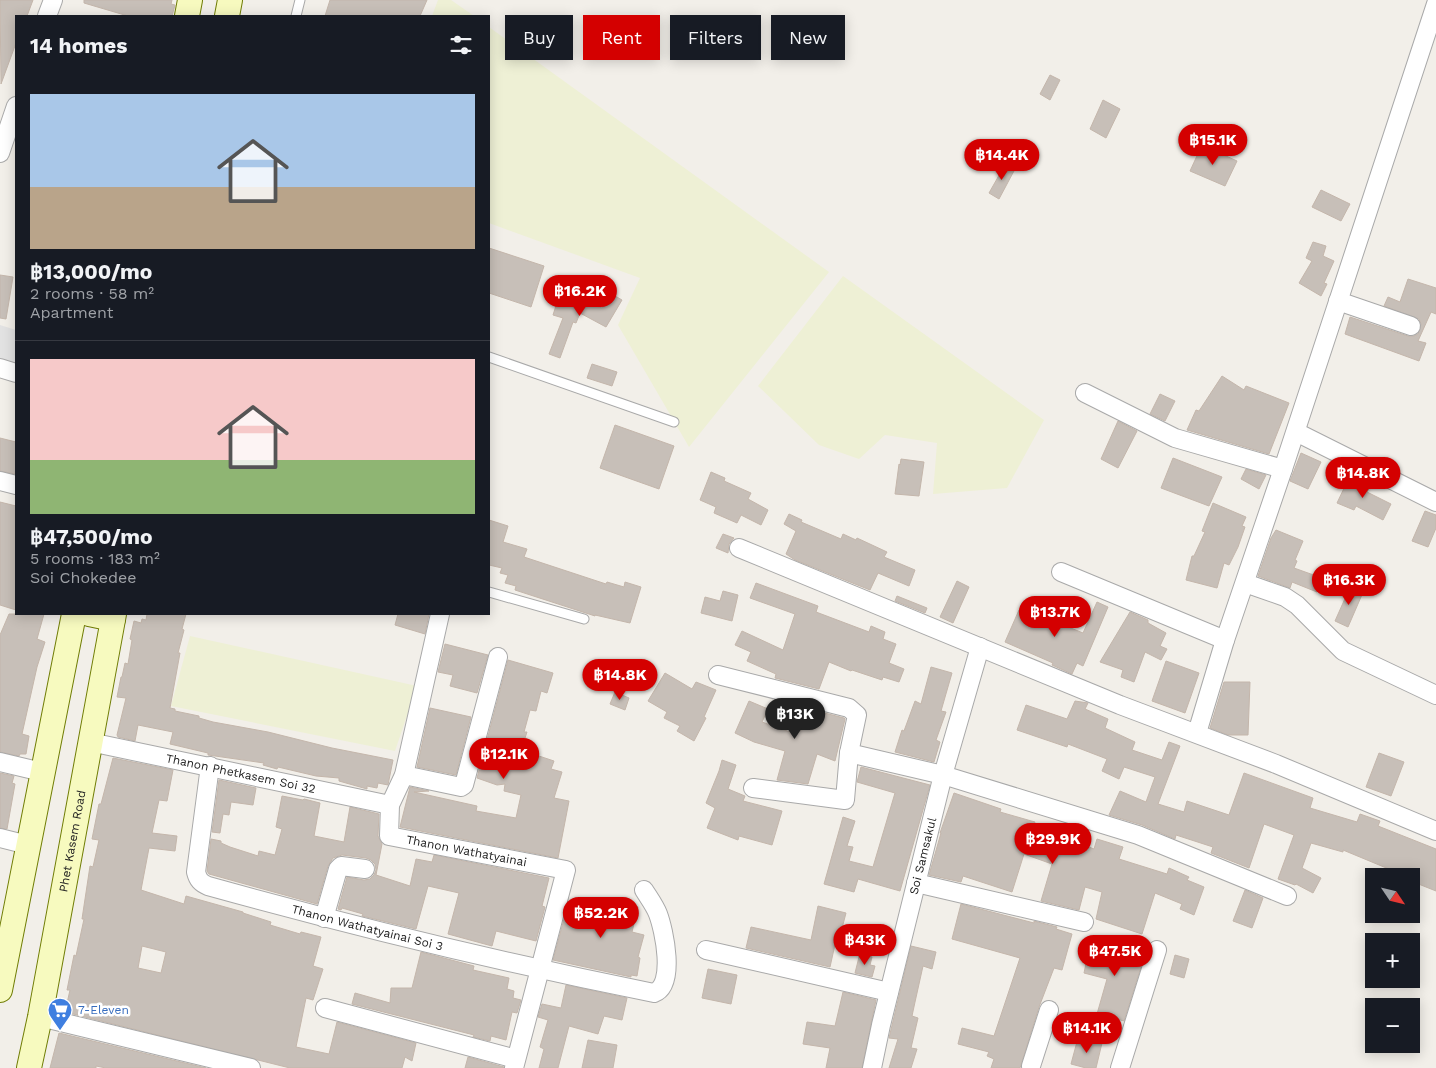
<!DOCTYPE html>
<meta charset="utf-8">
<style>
:root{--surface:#171b24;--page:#242831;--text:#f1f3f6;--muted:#9ea1a6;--line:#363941;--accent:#d40000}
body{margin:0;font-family:"Work Sans",sans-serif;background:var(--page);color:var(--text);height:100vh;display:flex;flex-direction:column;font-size:19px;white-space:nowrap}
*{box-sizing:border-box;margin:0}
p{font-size:16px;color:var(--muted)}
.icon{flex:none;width:28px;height:28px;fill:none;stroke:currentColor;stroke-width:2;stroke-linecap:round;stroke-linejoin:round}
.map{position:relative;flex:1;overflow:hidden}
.details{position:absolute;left:15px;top:15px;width:475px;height:600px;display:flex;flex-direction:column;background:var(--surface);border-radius:0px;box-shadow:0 2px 12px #0003}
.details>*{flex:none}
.hud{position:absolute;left:505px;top:15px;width:475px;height:45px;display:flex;gap:10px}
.needle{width:32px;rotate:125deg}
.tools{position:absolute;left:1365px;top:868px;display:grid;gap:10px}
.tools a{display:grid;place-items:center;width:55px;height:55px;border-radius:0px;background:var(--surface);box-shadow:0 2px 12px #0003;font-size:25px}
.price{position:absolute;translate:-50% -42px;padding:0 11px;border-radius:18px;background:var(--accent);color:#fff;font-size:16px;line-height:32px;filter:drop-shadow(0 1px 2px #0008)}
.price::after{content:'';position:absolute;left:50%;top:30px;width:15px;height:11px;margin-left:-8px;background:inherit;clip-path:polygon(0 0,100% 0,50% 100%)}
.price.active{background:#222;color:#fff}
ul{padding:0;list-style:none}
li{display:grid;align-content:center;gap:10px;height:265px;padding:0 15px}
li+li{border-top:1px solid var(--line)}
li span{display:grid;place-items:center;height:155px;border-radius:0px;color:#555}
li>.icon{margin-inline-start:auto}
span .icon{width:90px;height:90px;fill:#fffc;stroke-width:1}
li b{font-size:21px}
h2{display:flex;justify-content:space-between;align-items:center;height:60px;padding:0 15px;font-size:21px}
.chip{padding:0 18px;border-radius:0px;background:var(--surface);box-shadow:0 2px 12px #0003;font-size:18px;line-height:45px}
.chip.active{background:var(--accent);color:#fff}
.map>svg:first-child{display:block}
</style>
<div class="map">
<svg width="1436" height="1068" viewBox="0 0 1436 1068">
<rect width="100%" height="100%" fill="#f2efe9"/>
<g fill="#eef0d5">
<path d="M 438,0 L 451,0 L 474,16 L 432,16 Z"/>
<path d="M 489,27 L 829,272 L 689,447 L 618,325 L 640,278 L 489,223 Z"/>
<path d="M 843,276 L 1044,420 L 1007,488 L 933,494 L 937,443 L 885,435 L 859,459 L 819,445 L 758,386 Z"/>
<path d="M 190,636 L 417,686 L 395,751 L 171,706 Z"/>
</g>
<path fill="#e2e2e2" d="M 0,325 L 16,330 L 16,369 L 0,364 Z"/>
<g fill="#c7bfb8" stroke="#c4b6ab" fill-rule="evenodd">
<path d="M 0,0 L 33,0 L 27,16 L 16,16 L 16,43 L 1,84 Z"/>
<path d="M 84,0 L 172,0 L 171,4 L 175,5 L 172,16 L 128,16 L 84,3 Z"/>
<path d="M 330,0 L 427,0 L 420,16 L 325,16 Z"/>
<path d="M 1050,75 L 1060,80 L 1050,100 L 1040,94 Z"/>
<path d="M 1103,100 L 1120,109 L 1106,138 L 1090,129 Z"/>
<path d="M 1202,145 L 1237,161 L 1225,186 L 1190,171 Z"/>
<path d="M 1006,163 L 1015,169 L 999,199 L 989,193 Z"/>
<path d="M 1321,190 L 1350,204 L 1341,221 L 1312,207 Z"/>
<path d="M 1313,242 L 1326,246 L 1323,256 L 1334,261 L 1324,283 L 1327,284 L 1321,296 L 1299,283 L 1312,261 L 1306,258 Z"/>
<path d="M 489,248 L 544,266 L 531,307 L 489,293 Z"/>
<path d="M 0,275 L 13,277 L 6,319 L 0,318 Z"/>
<path d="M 1408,279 L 1436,288 L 1436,314 L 1431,312 L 1418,341 L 1426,343 L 1419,361 L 1345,334 L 1350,317 L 1408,336 L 1414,336 L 1418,334 L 1421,324 L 1419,319 L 1384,306 L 1388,297 L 1400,302 Z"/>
<path d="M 560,293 L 602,308 L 610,293 L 622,300 L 606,327 L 580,313 L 576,323 L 573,322 L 560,358 L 549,354 L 563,318 L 553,315 Z"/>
<path d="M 592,364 L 617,372 L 612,386 L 587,378 Z"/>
<path d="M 1222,376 L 1244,390 L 1246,386 L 1289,403 L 1269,454 L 1187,430 L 1196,410 L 1199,411 Z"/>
<path d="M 1160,394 L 1175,401 L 1165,421 L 1150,414 Z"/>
<path d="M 1118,421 L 1137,431 L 1118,468 L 1101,459 Z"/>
<path d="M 615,425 L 674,446 L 659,489 L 600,468 Z"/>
<path d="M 0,438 L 16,442 L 16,467 L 15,474 L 0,471 Z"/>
<path d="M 1301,453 L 1321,462 L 1308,489 L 1290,481 Z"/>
<path d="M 1173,458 L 1222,477 L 1209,506 L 1161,488 Z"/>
<path d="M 901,459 L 924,462 L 919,496 L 895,494 L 899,464 L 900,465 Z"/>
<path d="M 1246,469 L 1266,475 L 1259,489 L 1241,479 Z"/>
<path d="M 711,472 L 725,478 L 724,481 L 751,493 L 748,499 L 768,510 L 761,525 L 741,515 L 737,523 L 714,513 L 716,507 L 700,500 Z"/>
<path d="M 1362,477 L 1372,482 L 1367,492 L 1391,504 L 1383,520 L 1356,506 L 1354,510 L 1337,503 L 1347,482 L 1357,486 Z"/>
<path d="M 0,502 L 16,506 L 16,610 L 0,605 Z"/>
<path d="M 1213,503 L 1246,517 L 1242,526 L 1245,527 L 1238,547 L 1229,565 L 1224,563 L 1217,588 L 1186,580 L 1192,556 L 1194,556 L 1205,532 L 1202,531 Z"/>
<path d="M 1425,511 L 1436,515 L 1436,528 L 1428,547 L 1412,541 Z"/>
<path d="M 789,514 L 802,520 L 801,522 L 841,539 L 843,534 L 856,540 L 857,538 L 887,552 L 884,557 L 915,570 L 909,586 L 878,573 L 870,590 L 795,560 L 786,554 L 796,531 L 784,524 Z"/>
<path d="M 489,520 L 508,526 L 503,542 L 527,549 L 524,557 L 606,584 L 607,582 L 624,587 L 625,582 L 641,587 L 630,623 L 595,615 L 595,616 L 515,590 L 516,586 L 505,583 L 508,575 L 500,573 L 502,568 L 489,565 Z"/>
<path d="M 1276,530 L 1303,541 L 1295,560 L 1297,561 L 1294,568 L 1322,578 L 1317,592 L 1292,582 L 1290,588 L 1258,576 L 1271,538 Z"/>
<path d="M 723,534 L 734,538 L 729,544 L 728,553 L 716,548 Z"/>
<path d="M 957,581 L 969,587 L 953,623 L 940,617 Z"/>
<path d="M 756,583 L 818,606 L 816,612 L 869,632 L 871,626 L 885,632 L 883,639 L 896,644 L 889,663 L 904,669 L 899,682 L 883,677 L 882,680 L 852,670 L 851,671 L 829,662 L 819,689 L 775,678 L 776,674 L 747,661 L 751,652 L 735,645 L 742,631 L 783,650 L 795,614 L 750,598 Z"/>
<path d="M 1351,585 L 1364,590 L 1348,627 L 1335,621 Z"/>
<path d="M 723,591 L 738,595 L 732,621 L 701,613 L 705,597 L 720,601 Z"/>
<path d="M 897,596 L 927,608 L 925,613 L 895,601 Z"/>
<path d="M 1097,602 L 1108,607 L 1083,666 L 1077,663 L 1072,674 L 1052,665 L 1053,663 L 1005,642 L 1019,610 L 1028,614 L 1031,608 L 1057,620 L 1056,622 L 1083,633 Z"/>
<path d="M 1130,612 L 1148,620 L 1148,623 L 1166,633 L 1160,646 L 1167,649 L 1161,660 L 1145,652 L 1134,682 L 1121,677 L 1123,670 L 1100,662 Z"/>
<path d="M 9,614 L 44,614 L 37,639 L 45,642 L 37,667 L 22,734 L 29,736 L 26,754 L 20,754 L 19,756 L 0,752 L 0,635 Z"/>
<path d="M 147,614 L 186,614 L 182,629 L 184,630 L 178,653 L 180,653 L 170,708 L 175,709 L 175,711 L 199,716 L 199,718 L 213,722 L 268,732 L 332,748 L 393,760 L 388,785 L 378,783 L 377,788 L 367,786 L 367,789 L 339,781 L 339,778 L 316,776 L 278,767 L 277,769 L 263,765 L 264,763 L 208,755 L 208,753 L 170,744 L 173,732 L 138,725 L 135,741 L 118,737 L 117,735 L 126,698 L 117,697 L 121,677 L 122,677 L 125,663 L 128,664 L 132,640 L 130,639 L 134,621 L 141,623 L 142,619 L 146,620 Z"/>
<path d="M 398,614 L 429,614 L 425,634 L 395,625 Z"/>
<path d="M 445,644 L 488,655 L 477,693 L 450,686 L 453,675 L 438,672 Z"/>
<path d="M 508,660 L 553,673 L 547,693 L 541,691 L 536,711 L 530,710 L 524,732 L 527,732 L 521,750 L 554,761 L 551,769 L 562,772 L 554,798 L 569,801 L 558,858 L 400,827 L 410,787 L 429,791 L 414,792 L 477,806 L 476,811 L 516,818 L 521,795 L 504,791 L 505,784 L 497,785 L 477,778 Z"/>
<path d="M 1166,661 L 1199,673 L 1185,713 L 1152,701 Z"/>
<path d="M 931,667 L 952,673 L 941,711 L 946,712 L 936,740 L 940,742 L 934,762 L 895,752 L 902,730 L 904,731 L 915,701 L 921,704 Z"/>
<path d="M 665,673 L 692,689 L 696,682 L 716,690 L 704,717 L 706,718 L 694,741 L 677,731 L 680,726 L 664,718 L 667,712 L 648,701 Z"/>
<path d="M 1224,682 L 1250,682 L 1248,735 L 1228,735 L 1210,728 Z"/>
<path d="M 615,692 L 629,698 L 625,710 L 610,704 Z"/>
<path d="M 749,701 L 768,709 L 762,722 L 790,732 L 791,728 L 801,731 L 809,709 L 844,718 L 845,719 L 835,761 L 817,754 L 808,784 L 777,780 L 785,751 L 754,742 L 735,733 Z"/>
<path d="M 1075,701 L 1088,703 L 1085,709 L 1108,719 L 1105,728 L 1135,742 L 1132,750 L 1162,760 L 1169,742 L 1180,746 L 1158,804 L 1184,812 L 1187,801 L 1229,815 L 1244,773 L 1313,798 L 1310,808 L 1357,822 L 1360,814 L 1380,821 L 1378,826 L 1436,849 L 1436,891 L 1411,881 L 1411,876 L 1394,876 L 1396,872 L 1343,850 L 1343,852 L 1311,843 L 1302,868 L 1321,878 L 1313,893 L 1296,884 L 1295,885 L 1278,879 L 1294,835 L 1264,824 L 1249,868 L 1211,853 L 1213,847 L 1176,835 L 1175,839 L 1142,825 L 1109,815 L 1120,791 L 1146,802 L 1155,777 L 1124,767 L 1119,779 L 1102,771 L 1107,759 L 1068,744 L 1067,747 L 1017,730 L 1026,705 L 1067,719 Z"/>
<path d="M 430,708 L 471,717 L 456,775 L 417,767 Z"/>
<path d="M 1379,753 L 1404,762 L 1391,796 L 1366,787 Z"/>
<path d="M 113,758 L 173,770 L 167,801 L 159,800 L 152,833 L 177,836 L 175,851 L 149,848 L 141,890 L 184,904 L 186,896 L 243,912 L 243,913 L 271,922 L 270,925 L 300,934 L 301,932 L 321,937 L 313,966 L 323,969 L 313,1000 L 306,998 L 296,1047 L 329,1054 L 337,1022 L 416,1043 L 412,1061 L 405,1057 L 402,1068 L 290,1068 L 65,1012 L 70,990 L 67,990 L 74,955 L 76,956 L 84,919 L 82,919 L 90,866 L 93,867 L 99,840 L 92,839 L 99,804 L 101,804 ZM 142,946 L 166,952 L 161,973 L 138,968 Z"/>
<path d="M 722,760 L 736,765 L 728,789 L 745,796 L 743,801 L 782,811 L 772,845 L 739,836 L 738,840 L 707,828 L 715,808 L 706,803 L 719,771 Z"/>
<path d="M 861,767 L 930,785 L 900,891 L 858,879 L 854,892 L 824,884 L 843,817 L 855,821 L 847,846 L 853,847 L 849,861 L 873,867 L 895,793 L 857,782 Z"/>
<path d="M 0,773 L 14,776 L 12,783 L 15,784 L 7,829 L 0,828 Z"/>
<path d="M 219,780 L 256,788 L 253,805 L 231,802 L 229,815 L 223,814 L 220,833 L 212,832 Z"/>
<path d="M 954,793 L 1001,809 L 1000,812 L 1035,822 L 1033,828 L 1068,840 L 1069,839 L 1094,849 L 1097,839 L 1123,847 L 1119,859 L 1167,874 L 1169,868 L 1189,877 L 1187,880 L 1204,887 L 1194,915 L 1180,909 L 1182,904 L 1155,893 L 1142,934 L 1096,919 L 1102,892 L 1085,887 L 1079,910 L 1041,901 L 1052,864 L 1024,854 L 1012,892 L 963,876 L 961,882 L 929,875 L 941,833 L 940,833 Z"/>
<path d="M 282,796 L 303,800 L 304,799 L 320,803 L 314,836 L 344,842 L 350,807 L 379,814 L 378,836 L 382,844 L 376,875 L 410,886 L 416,859 L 432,862 L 434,855 L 549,878 L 542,906 L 545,907 L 536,941 L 496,931 L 492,946 L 448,934 L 459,893 L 428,886 L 416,929 L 362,916 L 363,914 L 342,908 L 341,910 L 338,909 L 347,877 L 364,880 L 370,879 L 374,875 L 376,870 L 375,864 L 371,860 L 366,858 L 342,855 L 333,858 L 328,866 L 317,904 L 209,874 L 207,871 L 211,839 L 221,841 L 221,843 L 230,847 L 258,856 L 259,851 L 275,855 L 282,829 L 276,827 Z"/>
<path d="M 1245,890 L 1263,898 L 1252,928 L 1233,921 Z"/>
<path d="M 613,900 L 638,907 L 632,932 L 644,935 L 638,957 L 640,958 L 637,976 L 631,975 L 631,977 L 553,960 L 568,904 L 602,912 L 602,910 L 610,911 Z"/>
<path d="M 961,904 L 1034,923 L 1034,921 L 1057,927 L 1056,929 L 1072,934 L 1062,970 L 1054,968 L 1039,1007 L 1020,1068 L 991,1068 L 994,1059 L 987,1056 L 989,1052 L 958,1044 L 962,1028 L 994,1036 L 1020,958 L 952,939 Z"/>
<path d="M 818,906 L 846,913 L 841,932 L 838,931 L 830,967 L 746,948 L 751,927 L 811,940 Z"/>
<path d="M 1090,944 L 1115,950 L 1116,946 L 1145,954 L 1124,1021 L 1097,1014 L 1107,979 L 1084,973 Z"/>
<path d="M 911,946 L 936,952 L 932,969 L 923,966 L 915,1002 L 912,1016 L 918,1018 L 911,1048 L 917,1049 L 911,1068 L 889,1068 L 898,1039 L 889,1038 Z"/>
<path d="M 421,952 L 474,966 L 473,970 L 509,978 L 507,989 L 514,991 L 513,998 L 521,1000 L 517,1013 L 512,1012 L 506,1040 L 491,1036 L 490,1041 L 473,1037 L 474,1035 L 352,1004 L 355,993 L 390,1003 L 391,988 L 412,988 Z"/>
<path d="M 860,953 L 872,957 L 870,965 L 875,966 L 872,977 L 855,973 Z"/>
<path d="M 1175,955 L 1189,959 L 1184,978 L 1170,974 Z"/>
<path d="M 708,969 L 737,975 L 731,1004 L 702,998 Z"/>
<path d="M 566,985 L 627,998 L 622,1020 L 604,1016 L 598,1034 L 569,1026 L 558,1068 L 539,1068 L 544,1049 L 540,1047 L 548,1020 L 538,1017 L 542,1004 L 561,1008 Z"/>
<path d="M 843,992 L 876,1000 L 862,1068 L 826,1068 L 830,1048 L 803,1044 L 807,1022 L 835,1026 Z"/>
<path d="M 59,1033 L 206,1068 L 106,1068 L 96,1066 L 96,1068 L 50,1068 Z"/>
<path d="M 1078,1038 L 1102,1043 L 1096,1068 L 1086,1068 L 1071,1064 Z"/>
<path d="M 588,1040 L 617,1045 L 613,1068 L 582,1068 Z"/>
<path d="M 468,1057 L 504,1067 L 504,1068 L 465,1068 Z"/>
</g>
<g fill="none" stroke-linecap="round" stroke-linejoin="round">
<defs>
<g id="service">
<path d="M 296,16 L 300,0"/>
<path d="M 489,357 L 674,422"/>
<path d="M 489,592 L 584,619"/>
</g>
<g id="minor">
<path d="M 47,16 L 53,0"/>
<path d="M 0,153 L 16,106"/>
<path d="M 1338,301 L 1411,326"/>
<path d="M 0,368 L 16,373"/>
<path d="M 1085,393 L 1175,438 L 1283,469"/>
<path d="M 1296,432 L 1436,502"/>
<path d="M 0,481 L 16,485"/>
<path d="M 739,548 L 1120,705 L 1276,764 L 1436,831"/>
<path d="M 1061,572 L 1225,640"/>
<path d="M 1245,583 L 1285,597 L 1297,605 L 1343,651 L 1436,695"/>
<path id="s1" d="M 440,614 L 404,775 L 390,805 L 389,836 L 566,870 L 514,1068"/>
<path d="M 718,675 L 849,708 L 857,715 L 849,753 L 845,800 L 753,788"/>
<path d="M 1197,733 L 1225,640 L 1283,469 L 1436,4"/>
<path id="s2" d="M 90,742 L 390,805"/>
<path d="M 849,753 L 943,775 L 1138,835 L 1287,896"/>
<path d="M 0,762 L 42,772"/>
<path id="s3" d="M 210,766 L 196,872 C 198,880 201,883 208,886 C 356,927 504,963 654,993 C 676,985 664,930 658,914 C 655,906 649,898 644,890"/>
<path d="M 404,775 L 461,787 L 464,785 L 498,657"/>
<path d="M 0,838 L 28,845"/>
<path d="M 916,883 L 1084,922"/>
<path d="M 324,918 L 338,869 L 341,866 L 365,869"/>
<path d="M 706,950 L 889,992"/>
<path d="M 325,1008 L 516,1059"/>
<path d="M 40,1017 L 251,1068"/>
<path d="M 1031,1066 L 1049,1010"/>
<path id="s4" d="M 872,1068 L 881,1025 L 943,775 L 980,647"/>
<path d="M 1120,1068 L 1157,950"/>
</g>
<g id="secondary">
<path d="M 187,16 L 190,0"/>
<path d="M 227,16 L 230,0"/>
<path d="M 89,614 L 113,619"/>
<path d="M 0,990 L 74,614"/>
<path id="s5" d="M 29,1068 L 40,1017 L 114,614"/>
</g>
</defs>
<use href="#service" stroke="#a9a9a9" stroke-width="11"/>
<use href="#minor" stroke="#a9a9a9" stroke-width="20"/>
<use href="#secondary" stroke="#707d05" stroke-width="26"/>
<use href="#service" stroke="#fff" stroke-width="9"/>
<use href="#minor" stroke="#fff" stroke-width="18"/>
<use href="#secondary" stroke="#f7fabf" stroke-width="24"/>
</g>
<defs>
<symbol id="supermarket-pin" viewBox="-11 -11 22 30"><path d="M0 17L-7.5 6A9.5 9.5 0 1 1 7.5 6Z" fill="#3f7fe0" stroke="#fff"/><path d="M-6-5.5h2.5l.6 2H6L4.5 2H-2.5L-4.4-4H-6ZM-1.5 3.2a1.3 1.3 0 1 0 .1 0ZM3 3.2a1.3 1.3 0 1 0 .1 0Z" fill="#fff"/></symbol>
</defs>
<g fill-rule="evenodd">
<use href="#supermarket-pin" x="46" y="996" width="28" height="38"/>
</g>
<g text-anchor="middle" stroke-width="5" stroke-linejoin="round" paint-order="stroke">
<g font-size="12" fill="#222" stroke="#fff">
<text dy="4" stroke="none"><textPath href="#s2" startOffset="154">Thanon Phetkasem Soi 32</textPath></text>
<text dy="4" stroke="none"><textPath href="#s5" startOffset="231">Phet Kasem Road</textPath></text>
<text dy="4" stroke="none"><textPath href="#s1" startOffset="308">Thanon Wathatyainai</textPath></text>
<text dy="4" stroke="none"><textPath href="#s4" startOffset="218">Soi Samsakul</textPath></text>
<text dy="4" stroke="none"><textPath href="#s3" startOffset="291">Thanon Wathatyainai Soi 3</textPath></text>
</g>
<g font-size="12" fill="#366cbe" stroke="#fff" text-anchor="start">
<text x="78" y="1014">7-Eleven</text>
</g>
</g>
</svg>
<div class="tools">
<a><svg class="needle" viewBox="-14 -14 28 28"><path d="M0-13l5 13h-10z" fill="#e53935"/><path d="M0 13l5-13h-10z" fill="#9ea1a6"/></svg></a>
<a>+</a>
<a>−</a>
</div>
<b class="price" style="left:1213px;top:166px">฿15.1K</b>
<b class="price" style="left:1002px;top:181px">฿14.4K</b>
<b class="price" style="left:580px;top:317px">฿16.2K</b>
<b class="price" style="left:1363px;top:499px">฿14.8K</b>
<b class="price" style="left:1349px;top:606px">฿16.3K</b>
<b class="price" style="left:1055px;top:638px">฿13.7K</b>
<b class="price" style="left:620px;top:701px">฿14.8K</b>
<b class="price active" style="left:795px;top:740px">฿13K</b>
<b class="price" style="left:504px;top:780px">฿12.1K</b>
<b class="price" style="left:1053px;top:865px">฿29.9K</b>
<b class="price" style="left:601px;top:939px">฿52.2K</b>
<b class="price" style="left:865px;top:966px">฿43K</b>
<b class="price" style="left:1115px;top:977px">฿47.5K</b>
<b class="price" style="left:1087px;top:1054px">฿14.1K</b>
<div class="hud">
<a class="chip">Buy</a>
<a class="chip active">Rent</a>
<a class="chip">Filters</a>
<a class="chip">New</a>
</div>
<section class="details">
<h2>14 homes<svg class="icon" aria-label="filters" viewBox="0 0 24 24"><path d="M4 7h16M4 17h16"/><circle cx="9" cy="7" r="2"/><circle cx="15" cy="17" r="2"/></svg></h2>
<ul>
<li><span style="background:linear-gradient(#a9c7e8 60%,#b9a48a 0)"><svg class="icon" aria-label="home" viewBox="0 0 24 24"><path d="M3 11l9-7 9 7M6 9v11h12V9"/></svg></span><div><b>฿13,000/mo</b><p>2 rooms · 58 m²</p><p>Apartment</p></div></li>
<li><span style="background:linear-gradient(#f6c9c9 65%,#8fb573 0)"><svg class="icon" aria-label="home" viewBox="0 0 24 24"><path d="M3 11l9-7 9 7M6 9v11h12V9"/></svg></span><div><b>฿47,500/mo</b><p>5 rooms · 183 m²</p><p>Soi Chokedee</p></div></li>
</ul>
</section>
</div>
